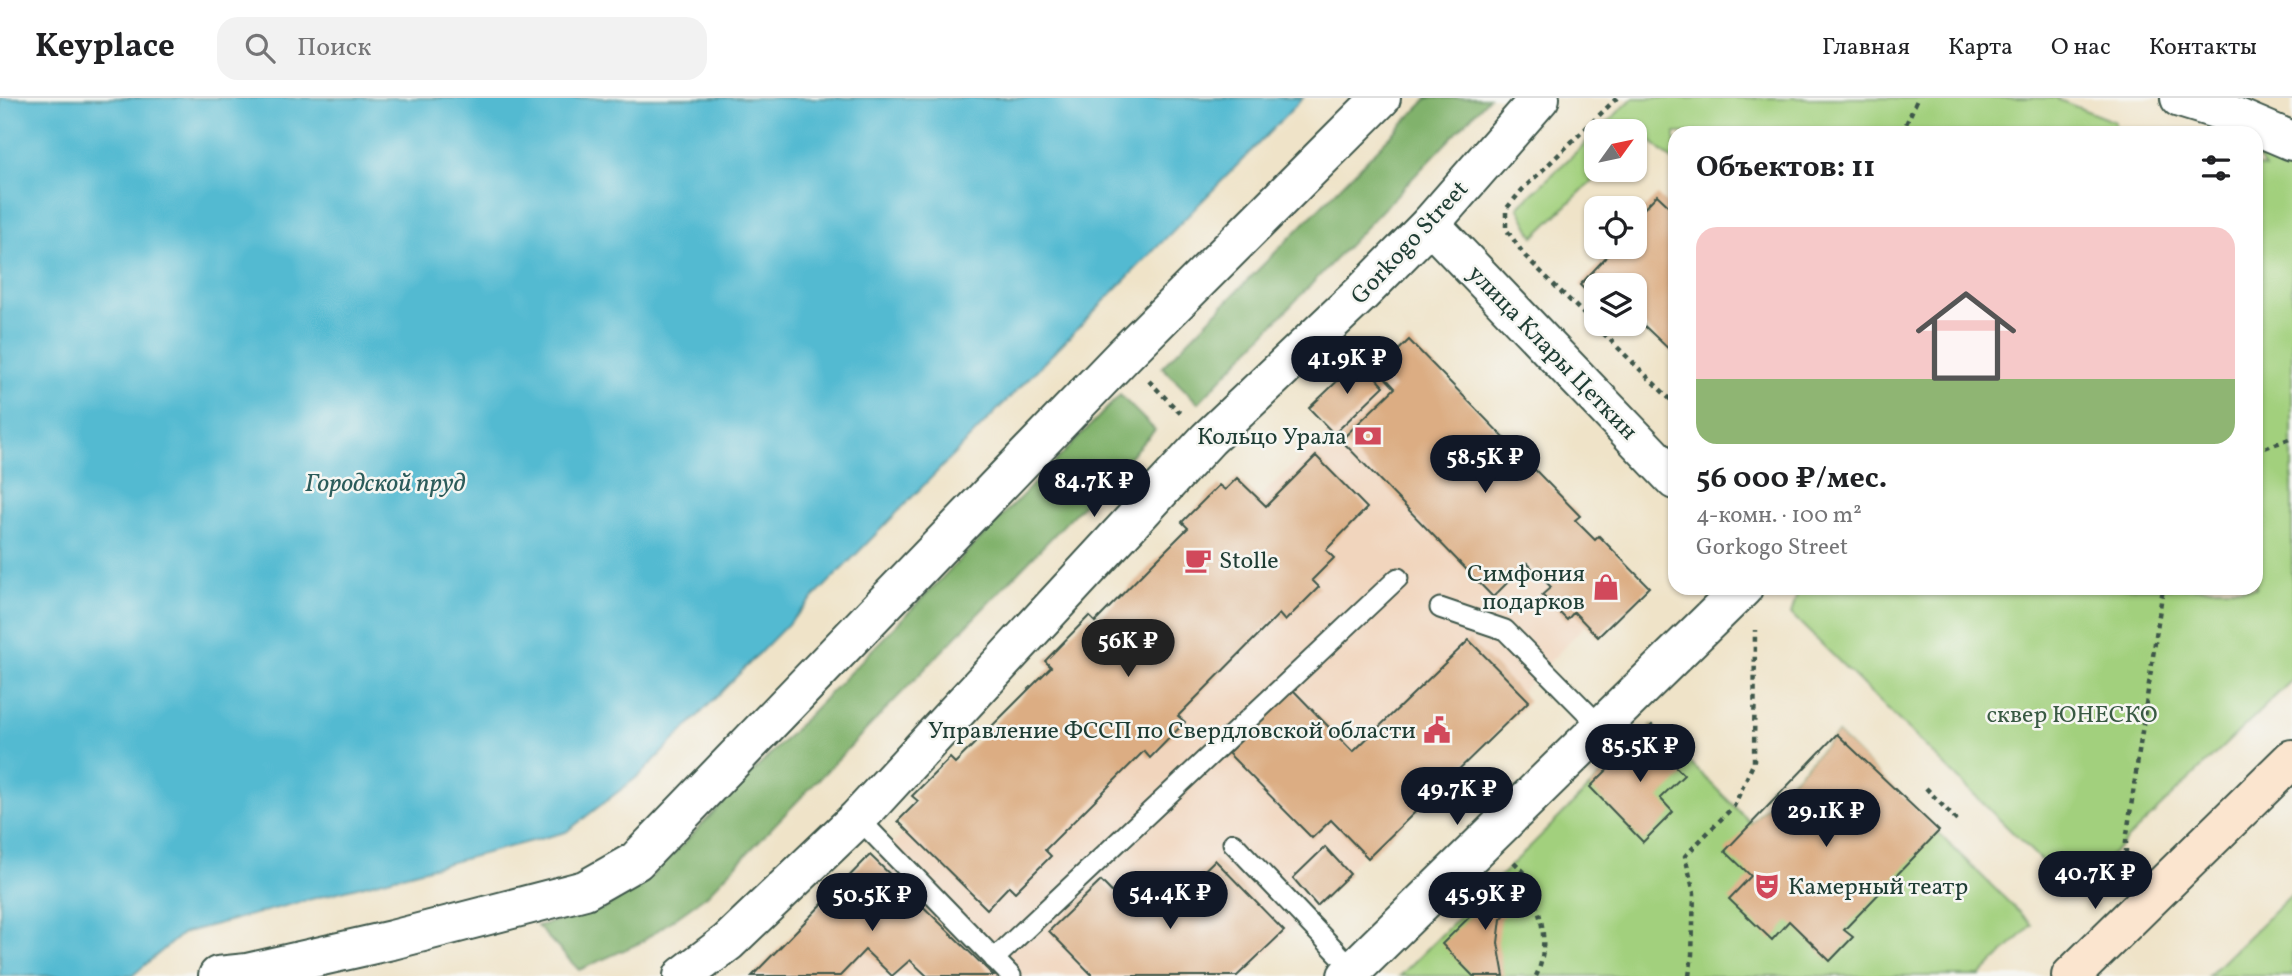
<!DOCTYPE html>
<html lang="ru">
<meta charset="utf-8">
<style>
:root{--surface:#fff;--page:#f2f2f2;--text:#202124;--muted:#757577;--line:#e0e0e0;--accent:#111827}
body{margin:0;font-family:Vollkorn,serif;background:var(--page);color:var(--text);height:100vh;display:flex;flex-direction:column;font-size:26px;white-space:nowrap}
*{box-sizing:border-box;margin:0}
p{font-size:23px;color:var(--muted)}
.icon{flex:none;width:38px;height:38px;fill:none;stroke:currentColor;stroke-width:2;stroke-linecap:round;stroke-linejoin:round}
.map{position:relative;flex:1;overflow:hidden}
.sheet{position:absolute;left:1668px;top:28px;width:595px;height:469px;display:flex;flex-direction:column;background:var(--surface);border-radius:21px;box-shadow:0 2px 5px #0004}
.sheet>*{flex:none}
.needle{width:46px;rotate:57deg}
.controls{position:absolute;left:1584px;top:21px;display:grid;gap:14px}
.controls a{display:grid;place-items:center;width:63px;height:63px;border-radius:14px;background:var(--surface);box-shadow:0 2px 5px #0004;font-size:35px}
.price{position:absolute;translate:-50% -60px;padding:0 16px;border-radius:24px;background:var(--accent);color:#fff;font-size:23px;line-height:46px;filter:drop-shadow(0 2px 4px #0008)}
.price::after{content:'';position:absolute;left:50%;top:42px;width:21px;height:16px;margin-left:-10px;background:inherit;clip-path:polygon(0 0,100% 0,50% 100%)}
.price.current{background:#222;color:#fff}
ul{padding:0;list-style:none}
li{display:grid;align-content:center;gap:14px;height:371px;padding:0 28px}
li span{display:grid;place-items:center;height:217px;border-radius:21px;color:#555}
li>.icon{margin-inline-start:auto}
span .icon{width:126px;height:126px;fill:#fffc;stroke-width:1}
li b{font-size:30px}
h2{display:flex;justify-content:space-between;align-items:center;height:84px;padding:0 28px;font-size:30px}
header{display:flex;align-items:center;gap:42px;box-sizing:border-box;height:98px;padding:0 35px;background:var(--surface);border-bottom:2px solid var(--line)}
header strong{font-size:33px}
nav{display:flex;gap:38px;margin-inline-start:auto;font-size:24px}
.search{width:490px;height:63px;background:var(--page);display:flex;align-items:center;gap:18px;box-sizing:border-box;padding:0 24px;border-radius:21px;color:var(--muted);font-size:26px}
.map>svg:first-child{display:block}
</style>
<header>
<strong>Keyplace</strong>
<div class="search"><svg class="icon" aria-label="search" viewBox="0 0 24 24"><circle cx="10" cy="10" r="6"/><path d="M15 15l6 6"/></svg>Поиск</div>
<nav><a>Главная</a><a>Карта</a><a>О нас</a><a>Контакты</a></nav>
</header>
<div class="map">
<svg width="2292" height="878" viewBox="0 0 2292 878">
<rect width="100%" height="100%" fill="#f6f6f2"/>
<filter id="ink" filterUnits="userSpaceOnUse"><feTurbulence type="fractalNoise" baseFrequency=".0143" numOctaves="2"/><feDisplacementMap in="SourceGraphic" scale="14" xChannelSelector="R" yChannelSelector="G"/><feConvolveMatrix kernelMatrix="1 2 1 2 8 2 1 2 1" color-interpolation-filters="sRGB"/></filter>
<filter id="wash" filterUnits="userSpaceOnUse"><feTurbulence type="fractalNoise" baseFrequency=".00686" numOctaves="4" result="noise"/><feDisplacementMap in="SourceGraphic" scale="28" xChannelSelector="R" yChannelSelector="G"/><feGaussianBlur stdDeviation="1.57" result="paint"/><feColorMatrix in="noise" values="0 0 0 0 0 0 0 0 0 0 0 0 0 0 0 0 0 1.4 0 .05"/><feComposite in="paint" operator="in"/></filter>
<g filter="url(#wash)">
<rect width="100%" height="100%" fill="#efe3c8"/>
<path fill="#f1d5bd" d="M 1402,264 L 1608,504 L 1245,878 L 753,878 Z"/>
<g fill="#a2d07d" stroke="#608658" stroke-width="2">
<path d="M 1633,0 L 2054,0 L 2115,24 L 2114,35 L 1675,35 L 1675,64 L 1641,35 L 1635,41 L 1634,33 L 1598,33 Z"/>
<path d="M 1596,35 L 1596,72 L 1603,72 L 1534,139 L 1518,109 Z"/>
<path d="M 2262,49 L 2292,61 L 2292,582 L 2083,784 L 2076,785 L 2070,791 L 1791,516 L 1799,490 L 2256,490 L 2256,67 L 2265,70 L 2258,59 Z"/>
<path d="M 1652,627 L 1751,725 L 1837,636 L 2032,827 L 1980,878 L 1400,878 Z"/>
<path d="M 2292,796 L 2292,878 L 2208,878 Z"/>
</g>
<g fill="#81b26c" stroke="#507850" stroke-width="2">
<path d="M 1428,0 L 1489,0 L 1198,305 L 1162,269 Z"/>
<path d="M 1120,297 L 1155,332 L 707,797 L 640,845 L 579,872 L 537,828 L 605,810 L 648,782 Z"/>
</g>
<path fill="#53bad1" stroke="#397c82" stroke-width="2" d="M 0,0 L 1303,0 L 641,676 L 566,734 L 183,835 L 132,878 L 0,878 Z"/>
<g id="blocks">
<g fill="#dcad83">
<path d="M 1657,97 L 1675,114 L 1675,257 L 1634,218 L 1634,187 L 1596,187 L 1596,203 L 1580,187 L 1609,156 L 1601,149 L 1634,149 L 1634,121 Z"/>
<path d="M 1409,242 L 1580,418 L 1575,422 L 1595,442 L 1599,438 L 1649,489 L 1598,539 L 1574,514 L 1567,522 L 1542,497 L 1551,489 L 1527,465 L 1493,499 L 1341,342 L 1395,290 L 1378,272 Z"/>
<path d="M 1356,258 L 1384,288 L 1334,336 L 1309,310 L 1347,274 L 1343,269 Z"/>
<path d="M 1316,358 L 1367,410 L 1326,452 L 1334,460 L 1312,482 L 1319,489 L 1285,523 L 1279,516 L 1178,618 L 1185,624 L 1150,660 L 1144,653 L 1045,752 L 1051,758 L 1015,794 L 1009,788 L 987,811 L 898,723 L 918,703 L 912,698 L 950,660 L 955,665 L 1051,569 L 1045,563 L 1089,518 L 1095,524 L 1155,463 L 1188,430 L 1182,424 L 1219,387 L 1225,392 L 1237,380 L 1266,408 Z"/>
<path d="M 1469,542 L 1529,603 L 1368,760 L 1331,722 L 1312,740 L 1228,655 L 1293,592 L 1353,654 Z"/>
<path d="M 1652,627 L 1669,644 L 1660,653 L 1684,677 L 1660,700 L 1673,714 L 1643,744 L 1590,689 Z"/>
<path d="M 1837,636 L 1939,733 L 1844,832 L 1853,839 L 1830,863 L 1789,823 L 1772,842 L 1729,801 L 1751,778 L 1725,753 Z"/>
<path d="M 1325,749 L 1350,776 L 1317,808 L 1293,780 Z"/>
<path d="M 870,757 L 941,826 L 994,878 L 927,878 L 910,862 L 892,878 L 865,852 L 840,878 L 752,878 Z"/>
<path d="M 1215,762 L 1284,833 L 1237,878 L 1093,878 L 1049,833 L 1101,783 L 1136,819 L 1174,782 L 1183,793 Z"/>
<path d="M 1512,777 L 1528,791 L 1501,821 L 1498,845 L 1504,878 L 1473,878 L 1442,846 Z"/>
</g>
</g>
</g>
<g filter="url(#ink)">
<use href="#blocks" fill-opacity="0" stroke="#3e564a" stroke-width="2"/>
<g fill="none" stroke-linecap="round" stroke-linejoin="round">
<defs>
<g id="lane">
<path d="M 1440,510 L 1505,532 L 1601,629"/>
<path d="M 858,720 L 1011,878"/>
<path d="M 1233,745 L 1354,872"/>
<path d="M 994,861 L 1398,480"/>
</g>
<g id="street">
<path d="M 2180,0 L 2219,12 L 2292,43"/>
<path d="M 1430,126 L 1675,382"/>
<path d="M 218,878 L 247,875 L 392,842 L 585,792 L 636,763 L 1124,257 L 1381,0"/>
<path d="M 683,878 L 728,844 L 858,720 L 1208,341 L 1362,195 L 1430,126 L 1540,0"/>
<path d="M 1347,878 L 1743,490"/>
</g>
<path id="secondary" d="M 2071,878 L 2292,661"/>
</defs>
<use href="#lane" stroke="#3e564a" stroke-width="23"/>
<use href="#street" stroke="#3e564a" stroke-width="42"/>
<use href="#secondary" stroke="#3e564a" stroke-width="42"/>
<g stroke="#3e564a" stroke-width="4.5" stroke-dasharray="5 5" stroke-linecap="butt">
<path d="M 1617,0 L 1522,92 L 1506,111 L 1506,131 L 1525,158 L 1675,306"/>
<path d="M 1902,35 L 1918,0"/>
<path d="M 1149,283 L 1182,317"/>
<path d="M 2256,353 L 2292,340"/>
<path d="M 1926,690 L 1960,726"/>
<path d="M 2126,756 L 2126,743 L 2163,490"/>
<path d="M 1514,764 L 1535,785 C 1533,805 1537,806 1541,823 C 1545,840 1544,863 1536,878"/>
<path d="M 1689,878 L 1692,857 L 1694,795 L 1685,758 L 1734,708 L 1754,664 L 1755,532"/>
</g>
<use href="#lane" stroke="#fff" stroke-width="19"/>
<use href="#street" stroke="#fff" stroke-width="38"/>
<use href="#secondary" stroke="#fbe5cf" stroke-width="38"/>
</g>
</g>
<defs>
<symbol id="bank-bare" viewBox="-9 -9 18 18"><path d="M-6-4H6V4H-6ZM0-2.3a2.3 2.3 0 1 0 0 4.6a2.3 2.3 0 1 0 0-4.6Z" fill="#d1495b" stroke="#f6f6f2" stroke-width="2.5" paint-order="stroke"/></symbol>
<symbol id="cafe-bare" viewBox="-9 -9 18 18"><path d="M-5.5-4.5H6V0H3Q3 3.5 0 3.5H-2.5Q-5.5 3.5-5.5 0ZM3-3.2v2h1.7v-2ZM-6 4.5H4V6H-6Z" fill="#d1495b" stroke="#f6f6f2" stroke-width="2.5" paint-order="stroke"/></symbol>
<symbol id="shop-bare" viewBox="-9 -9 18 18"><path d="M-5-2.5h2.3a2.7 3.5 0 0 1 5.4 0H5L5.5 6h-11ZM-1.5-2.5h3a1.5 2.3 0 0 0-3 0Z" fill="#d1495b" stroke="#f6f6f2" stroke-width="2.5" paint-order="stroke"/></symbol>
<symbol id="civic-bare" viewBox="-9 -9 18 18"><path d="M-.6-6.5H3V-4.5H.6V-3L4-1V1h2V6H-6V1h2V-1L-.6-3ZM-1.2 2.5V6h2.4V2.5Z" fill="#d1495b" stroke="#f6f6f2" stroke-width="2.5" paint-order="stroke"/></symbol>
<symbol id="theatre-bare" viewBox="-9 -9 18 18"><path d="M-5-5.5Q0-4 5-5.5V0Q5 5 0 6Q-5 5-5 0ZM-3.3-2.5H-1v1.5H-3.3ZM1-2.5H3.3v1.5H1ZM-2.8 1Q0 5.5 2.8 1Z" fill="#d1495b" stroke="#f6f6f2" stroke-width="2.5" paint-order="stroke"/></symbol>
</defs>
<g fill-rule="evenodd">
<use href="#bank-bare" x="1349" y="319" width="38" height="38"/>
<use href="#cafe-bare" x="1179" y="443" width="38" height="38"/>
<use href="#shop-bare" x="1587" y="470" width="38" height="38"/>
<use href="#civic-bare" x="1418" y="613" width="38" height="38"/>
<use href="#theatre-bare" x="1748" y="769" width="38" height="38"/>
</g>
<g text-anchor="middle" stroke-width="5" stroke-linejoin="round" paint-order="stroke">
<g font-size="24" fill="#1f3d34" stroke="#f6f6f2">
<text transform="translate(1409 144) rotate(-47)" y="8">Gorkogo Street</text>
<text transform="translate(1553 254) rotate(46)" y="8">улица Клары Цеткин</text>
</g>
<g font-size="24" fill="#1f3d34" stroke="#f6f6f2" text-anchor="end">
<text x="1347" y="346">Кольцо Урала</text>
<text x="1219" y="470" text-anchor="start">Stolle</text>
<text x="1585" y="483">Симфония<tspan x="1585" dy="28">подарков</tspan></text>
<text x="1416" y="640">Управление ФССП по Свердловской области</text>
<text x="1788" y="796" text-anchor="start">Камерный театр</text>
</g>
<g font-size="24" fill="#395a43" stroke="#f6f6f2">
<text x="2072" y="624">сквер ЮНЕСКО</text>
</g>
<g font-size="26" font-style="italic" fill="#2c5c5b" stroke="#f6f6f2">
<text x="385" y="393">Городской пруд</text>
</g>
</g>
</svg>
<div class="controls">
<a><svg class="needle" viewBox="-14 -14 28 28"><path d="M0-13l5 13h-10z" fill="#e53935"/><path d="M0 13l5-13h-10z" fill="#757577"/></svg></a>
<a><svg class="icon" aria-label="locate" viewBox="0 0 24 24"><circle cx="12" cy="12" r="6"/><path d="M12 2v4M12 18v4M2 12h4M18 12h4"/></svg></a>
<a><svg class="icon" aria-label="layers" viewBox="0 0 24 24"><path d="M12 4l9 5-9 5-9-5zM3 14l9 5 9-5"/></svg></a>
</div>
<b class="price" style="left:1347px;top:298px">41.9K ₽</b>
<b class="price" style="left:1485px;top:397px">58.5K ₽</b>
<b class="price" style="left:1094px;top:421px">84.7K ₽</b>
<b class="price current" style="left:1128px;top:581px">56K ₽</b>
<b class="price" style="left:1640px;top:686px">85.5K ₽</b>
<b class="price" style="left:1457px;top:729px">49.7K ₽</b>
<b class="price" style="left:1826px;top:751px">29.1K ₽</b>
<b class="price" style="left:2095px;top:813px">40.7K ₽</b>
<b class="price" style="left:1170px;top:833px">54.4K ₽</b>
<b class="price" style="left:1485px;top:834px">45.9K ₽</b>
<b class="price" style="left:872px;top:835px">50.5K ₽</b>
<section class="sheet">
<h2>Объектов: 11<svg class="icon" aria-label="filters" viewBox="0 0 24 24"><path d="M4 7h16M4 17h16"/><circle cx="9" cy="7" r="2"/><circle cx="15" cy="17" r="2"/></svg></h2>
<ul>
<li><span style="background:linear-gradient(#f6c9c9 70%,#8fb573 0)"><svg class="icon" aria-label="home" viewBox="0 0 24 24"><path d="M3 11l9-7 9 7M6 9v11h12V9"/></svg></span><div><b>56 000 ₽/мес.</b><p>4-комн. · 100 m²</p><p>Gorkogo Street</p></div></li>
</ul>
</section>
</div>
